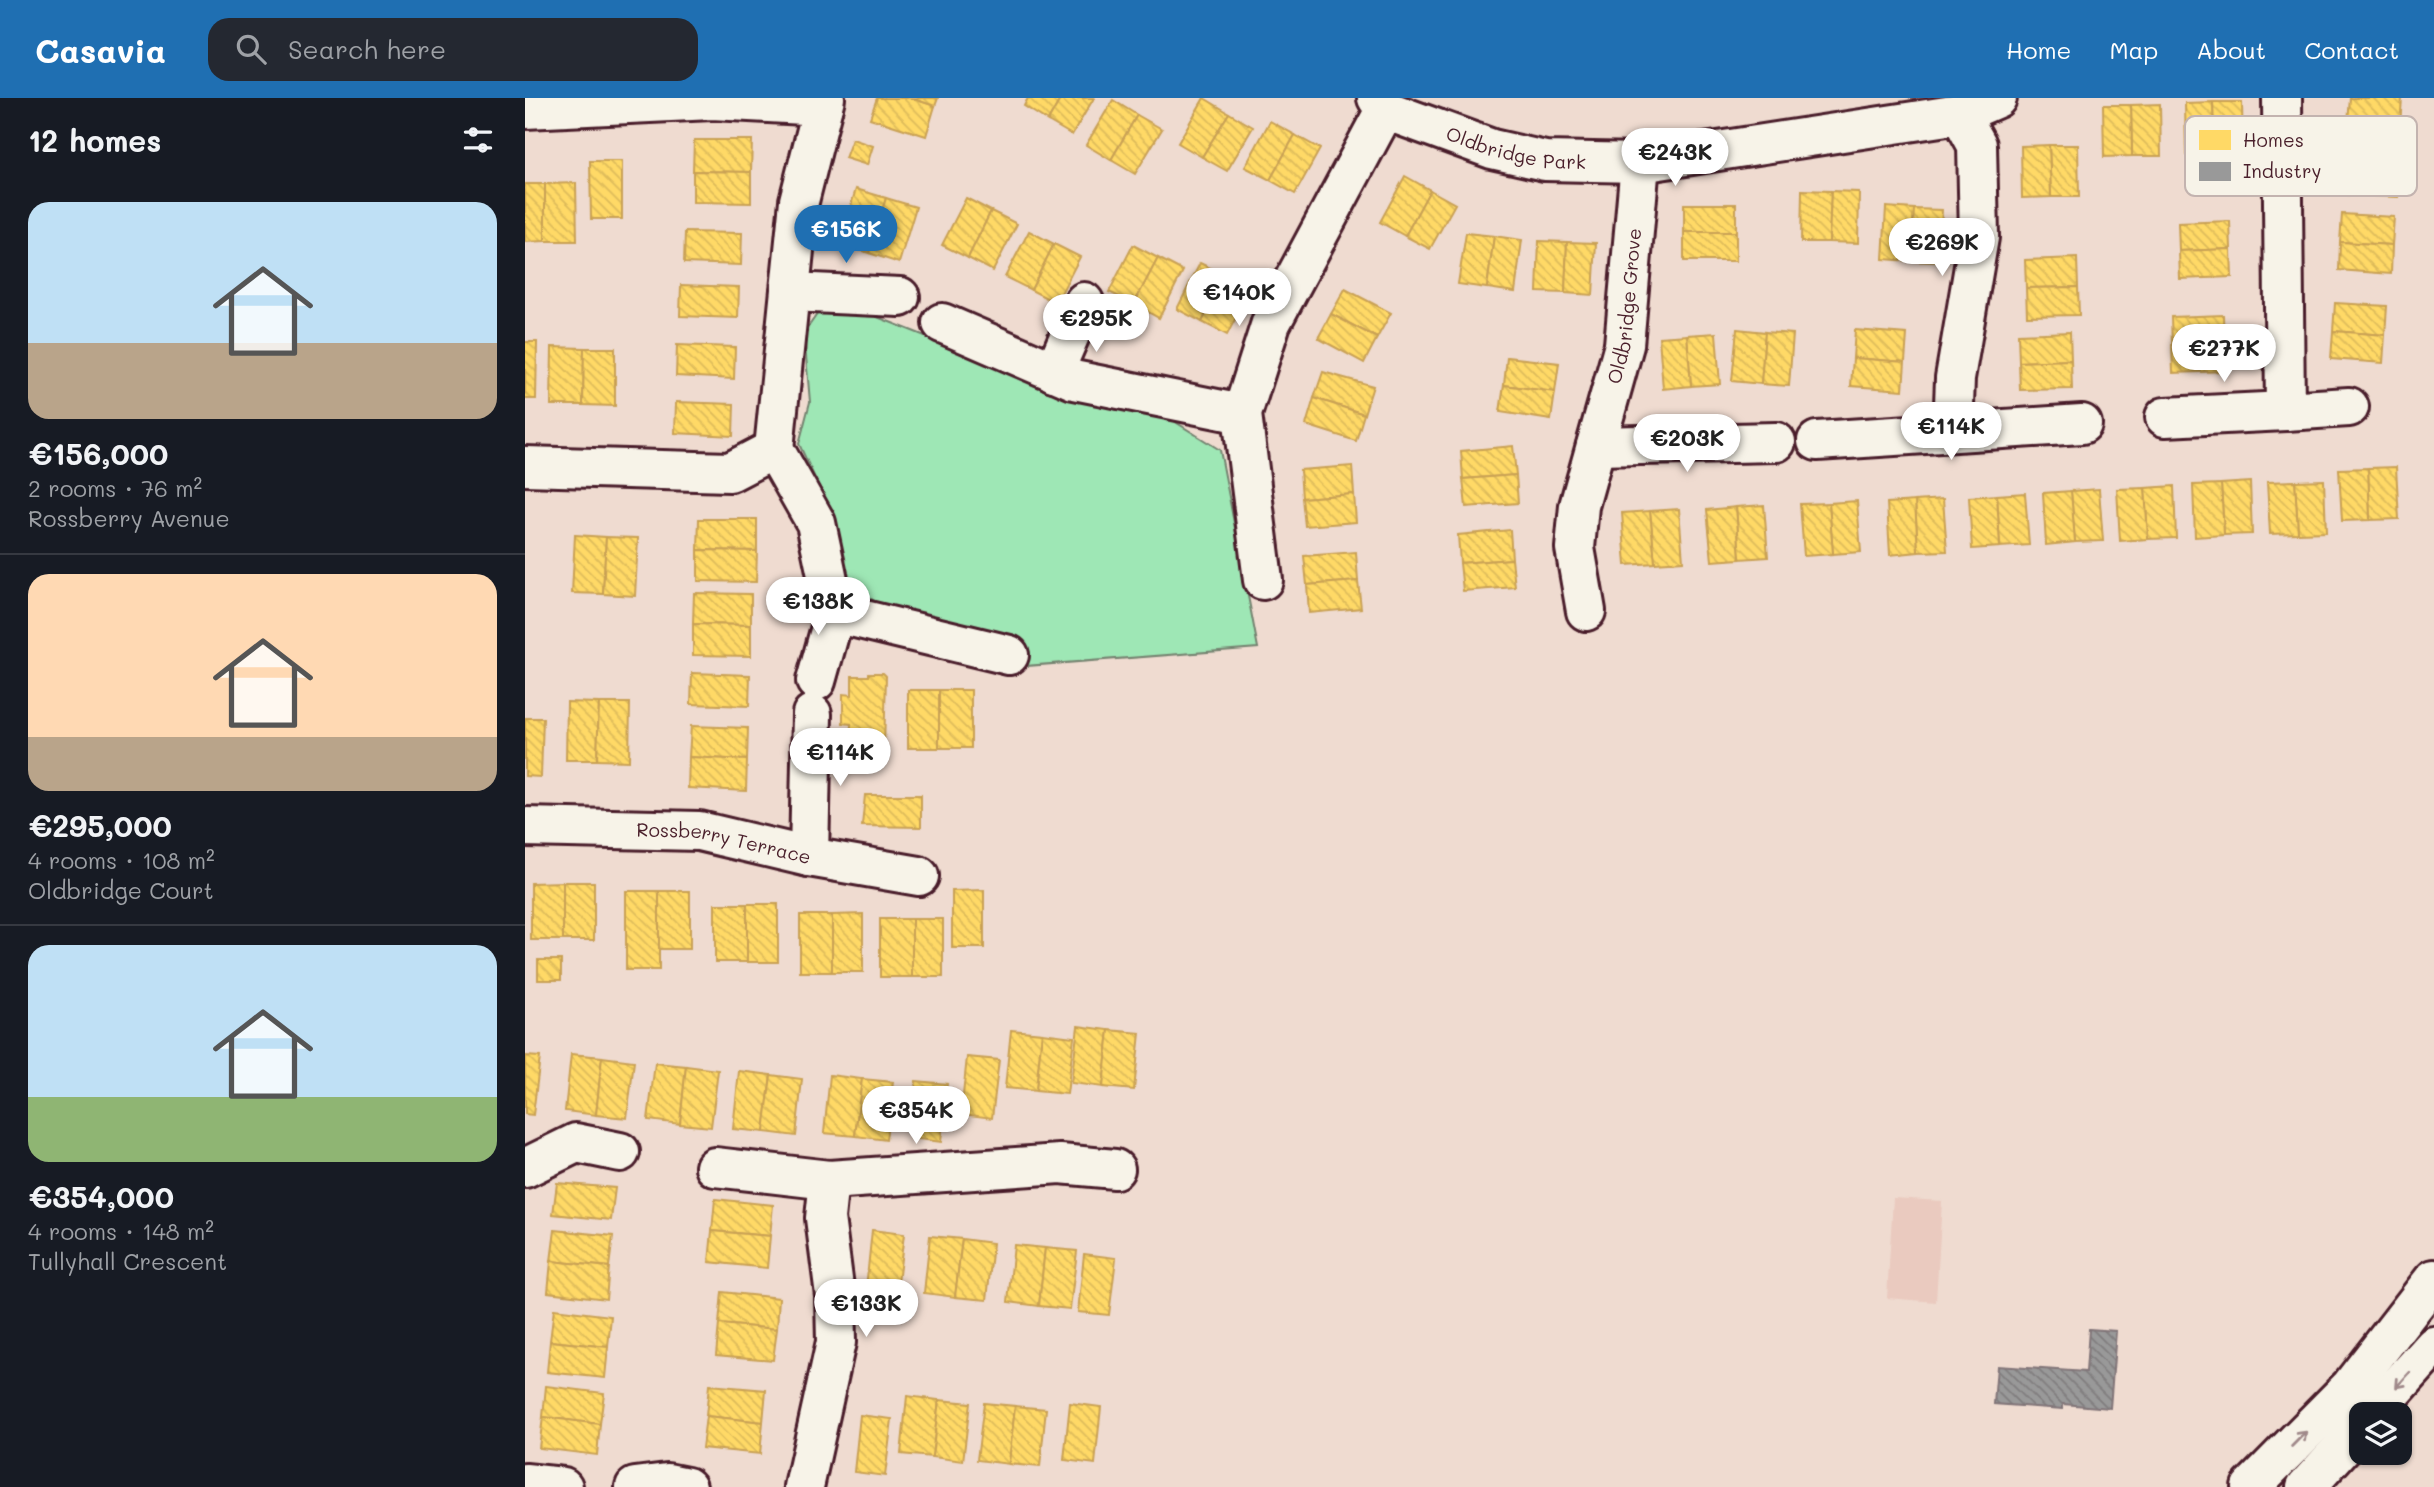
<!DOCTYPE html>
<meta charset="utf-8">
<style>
:root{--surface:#171b24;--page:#242831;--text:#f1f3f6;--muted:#9ea1a6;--line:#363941;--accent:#1f6fb2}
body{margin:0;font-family:Mali,sans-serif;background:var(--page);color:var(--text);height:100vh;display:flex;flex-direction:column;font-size:26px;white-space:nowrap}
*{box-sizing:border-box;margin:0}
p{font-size:23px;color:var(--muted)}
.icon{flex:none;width:38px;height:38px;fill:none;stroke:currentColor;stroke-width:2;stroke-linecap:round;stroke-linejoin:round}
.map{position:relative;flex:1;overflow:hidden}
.panel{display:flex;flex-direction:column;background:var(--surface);width:525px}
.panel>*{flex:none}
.tools{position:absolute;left:1824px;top:1304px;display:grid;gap:14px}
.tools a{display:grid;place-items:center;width:63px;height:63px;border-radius:14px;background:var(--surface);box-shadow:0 2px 5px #0004;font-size:35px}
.price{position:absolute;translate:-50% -60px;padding:0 16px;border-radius:24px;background:#fff;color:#222;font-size:23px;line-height:46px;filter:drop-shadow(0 2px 4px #0008)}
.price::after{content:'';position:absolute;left:50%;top:42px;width:21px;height:16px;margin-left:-10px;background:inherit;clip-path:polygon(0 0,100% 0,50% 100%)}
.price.current{background:var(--accent);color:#fff}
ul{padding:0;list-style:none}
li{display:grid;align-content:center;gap:14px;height:371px;padding:0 28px}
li+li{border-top:2px solid var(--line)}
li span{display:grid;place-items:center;height:217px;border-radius:21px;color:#555}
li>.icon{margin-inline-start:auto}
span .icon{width:126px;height:126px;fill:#fffc;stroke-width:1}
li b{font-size:30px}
h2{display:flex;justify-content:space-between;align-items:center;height:84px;padding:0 28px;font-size:30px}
header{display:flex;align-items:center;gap:42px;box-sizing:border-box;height:98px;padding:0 35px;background:var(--accent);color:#fff}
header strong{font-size:33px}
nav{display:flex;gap:38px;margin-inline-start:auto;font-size:24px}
.search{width:490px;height:63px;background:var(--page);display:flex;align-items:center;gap:18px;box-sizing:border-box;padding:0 24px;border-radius:21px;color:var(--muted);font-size:26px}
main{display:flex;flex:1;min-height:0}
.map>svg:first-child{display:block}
</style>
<header>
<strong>Casavia</strong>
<div class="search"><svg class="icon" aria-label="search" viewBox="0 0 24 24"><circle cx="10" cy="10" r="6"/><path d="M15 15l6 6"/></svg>Search here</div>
<nav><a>Home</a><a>Map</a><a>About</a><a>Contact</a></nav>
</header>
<main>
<section class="panel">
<h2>12 homes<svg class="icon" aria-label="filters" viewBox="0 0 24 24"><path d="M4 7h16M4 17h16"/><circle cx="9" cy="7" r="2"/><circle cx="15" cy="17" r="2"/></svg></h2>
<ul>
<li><span style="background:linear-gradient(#bfe0f5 65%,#b9a48a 0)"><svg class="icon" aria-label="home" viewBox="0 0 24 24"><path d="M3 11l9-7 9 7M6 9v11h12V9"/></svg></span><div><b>€156,000</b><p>2 rooms · 76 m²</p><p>Rossberry Avenue</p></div></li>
<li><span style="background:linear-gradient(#ffd9b3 75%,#b9a48a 0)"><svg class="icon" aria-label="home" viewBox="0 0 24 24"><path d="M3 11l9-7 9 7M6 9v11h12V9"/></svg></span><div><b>€295,000</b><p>4 rooms · 108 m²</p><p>Oldbridge Court</p></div></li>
<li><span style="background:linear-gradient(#bfe0f5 70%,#8fb573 0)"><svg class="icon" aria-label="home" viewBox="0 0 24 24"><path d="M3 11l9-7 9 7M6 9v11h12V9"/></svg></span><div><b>€354,000</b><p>4 rooms · 148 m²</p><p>Tullyhall Crescent</p></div></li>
</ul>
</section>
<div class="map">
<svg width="1909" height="1389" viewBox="0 0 1909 1389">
<defs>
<pattern id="homes-back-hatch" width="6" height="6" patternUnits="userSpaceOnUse" patternTransform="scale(1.75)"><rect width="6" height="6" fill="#ffd966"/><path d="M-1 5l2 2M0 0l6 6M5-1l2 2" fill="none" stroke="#dcba59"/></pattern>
<pattern id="industry-back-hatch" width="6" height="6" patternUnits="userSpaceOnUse" patternTransform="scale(1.75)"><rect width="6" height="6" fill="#999"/><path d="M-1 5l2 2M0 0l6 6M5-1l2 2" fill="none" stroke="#7f7c7d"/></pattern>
</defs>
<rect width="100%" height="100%" fill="#efdbd0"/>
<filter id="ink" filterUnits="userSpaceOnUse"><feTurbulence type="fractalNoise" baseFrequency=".0143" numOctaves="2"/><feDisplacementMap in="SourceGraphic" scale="14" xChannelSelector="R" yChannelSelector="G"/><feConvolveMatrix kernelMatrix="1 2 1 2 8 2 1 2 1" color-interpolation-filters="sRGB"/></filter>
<g filter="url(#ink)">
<path fill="#eacabf" d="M 1368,1100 L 1417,1103 L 1411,1204 L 1362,1200 Z"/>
<path fill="#9ee7b5" stroke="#748370" stroke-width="2" d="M 327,209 L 433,251 L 628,310 L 695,352 L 733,550 L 462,571 L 320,485 L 302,406 L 274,346 L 285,304 L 279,235 L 295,212 Z"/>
<g fill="url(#homes-back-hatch)" stroke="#c9a154" stroke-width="2">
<path d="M 352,0 L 386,0 L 410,8 L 401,38 L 345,20 Z"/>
<path d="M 386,0 L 413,0 L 410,8 Z"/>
<path d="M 503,0 L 536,0 L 523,23 L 499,8 Z"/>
<path d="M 536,0 L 569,0 L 547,37 L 523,23 Z"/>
<path d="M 679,0 L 704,15 L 677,59 L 653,45 Z"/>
<path d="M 1825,0 L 1877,0 L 1875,28 L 1823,24 Z"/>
<path d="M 588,2 L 612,17 L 586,62 L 561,47 Z"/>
<path d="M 1688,4 L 1690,56 L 1661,57 L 1660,5 Z"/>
<path d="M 1688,4 L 1717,4 L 1718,56 L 1690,56 Z"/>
<path d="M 1635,6 L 1636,58 L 1607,58 L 1606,7 Z"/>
<path d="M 1578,7 L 1606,7 L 1607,58 L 1579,59 Z"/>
<path d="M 704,15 L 728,29 L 702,73 L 677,59 Z"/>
<path d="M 612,17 L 637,31 L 610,76 L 586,62 Z"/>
<path d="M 745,23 L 770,37 L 745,82 L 720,69 Z"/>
<path d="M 770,37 L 795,51 L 770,96 L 745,82 Z"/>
<path d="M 327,41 L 348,48 L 342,67 L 320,60 Z"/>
<path d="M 169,42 L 227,42 L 226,74 L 168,73 Z"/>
<path d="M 1524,47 L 1553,47 L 1554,99 L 1526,99 Z"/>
<path d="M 1524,47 L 1526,99 L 1497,100 L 1496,48 Z"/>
<path d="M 65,63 L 97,63 L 97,121 L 66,121 Z"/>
<path d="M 1822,68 L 1874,71 L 1873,99 L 1821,97 Z"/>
<path d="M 168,73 L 226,74 L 226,105 L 168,104 Z"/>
<path d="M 880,78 L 905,92 L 880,138 L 855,124 Z"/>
<path d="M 51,85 L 52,143 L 20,143 L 20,86 Z"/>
<path d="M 0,86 L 20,86 L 20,143 L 0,144 Z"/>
<path d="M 331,91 L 361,100 L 344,155 L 314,146 Z"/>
<path d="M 905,92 L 930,106 L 905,151 L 880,138 Z"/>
<path d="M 1277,92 L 1306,93 L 1304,144 L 1276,144 Z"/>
<path d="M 1306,93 L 1334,94 L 1333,145 L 1304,144 Z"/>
<path d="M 361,100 L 391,109 L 374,165 L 344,155 Z"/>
<path d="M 441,100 L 466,113 L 443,160 L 417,147 Z"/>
<rect x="1159" y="106" width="52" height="28"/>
<path d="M 1361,109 L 1389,111 L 1386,163 L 1358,161 Z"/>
<path d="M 1389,111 L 1417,112 L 1414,164 L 1386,163 Z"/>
<path d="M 466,113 L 492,126 L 468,173 L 443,160 Z"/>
<path d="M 1817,116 L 1869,119 L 1867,147 L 1815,144 Z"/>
<path d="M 1705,123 L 1706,151 L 1654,153 L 1653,125 Z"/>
<path d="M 504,133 L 529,146 L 506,192 L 480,179 Z"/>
<path d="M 160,134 L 217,135 L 216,167 L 159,165 Z"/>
<rect x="1159" y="134" width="52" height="29"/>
<path d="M 941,135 L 969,138 L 962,190 L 933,186 Z"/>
<path d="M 969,138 L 997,142 L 990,194 L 962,190 Z"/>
<path d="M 1014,143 L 1042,144 L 1040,195 L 1012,194 Z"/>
<path d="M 1042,144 L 1071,145 L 1068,197 L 1040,195 Z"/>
<path d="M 1815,144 L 1867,147 L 1866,176 L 1814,172 Z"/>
<path d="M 529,146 L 555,159 L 531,205 L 506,192 Z"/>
<path d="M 608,147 L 633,160 L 609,206 L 584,194 Z"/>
<path d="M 1706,151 L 1707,179 L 1655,181 L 1654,153 Z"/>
<path d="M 633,160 L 658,173 L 634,220 L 609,206 Z"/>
<path d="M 1552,160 L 1553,189 L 1501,190 L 1500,162 Z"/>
<path d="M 675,165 L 701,178 L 677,224 L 652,211 Z"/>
<path d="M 701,178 L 726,190 L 702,237 L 677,224 Z"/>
<path d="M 156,187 L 214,189 L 213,220 L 155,218 Z"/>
<path d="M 1553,189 L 1554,217 L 1502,218 L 1501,190 Z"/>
<path d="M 820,191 L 866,215 L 852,240 L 806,216 Z"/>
<path d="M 1810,205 L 1862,208 L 1860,237 L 1808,233 Z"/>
<path d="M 806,216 L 852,240 L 839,265 L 793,240 Z"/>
<path d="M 1698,217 L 1699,245 L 1647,247 L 1646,219 Z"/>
<path d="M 1212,231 L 1240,234 L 1236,286 L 1207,283 Z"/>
<path d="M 1330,232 L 1382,236 L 1380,264 L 1328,260 Z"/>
<path d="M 1808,233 L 1860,237 L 1858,265 L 1806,261 Z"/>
<path d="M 1240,234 L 1268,236 L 1264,288 L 1236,286 Z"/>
<path d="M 1545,234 L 1546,262 L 1494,264 L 1493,236 Z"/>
<path d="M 1191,235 L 1195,286 L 1166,288 L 1162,237 Z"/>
<path d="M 1162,237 L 1166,288 L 1138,291 L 1134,239 Z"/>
<path d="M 0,244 L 12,244 L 11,301 L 0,301 Z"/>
<path d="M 1699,245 L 1701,273 L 1648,275 L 1647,247 Z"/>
<path d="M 152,247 L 210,249 L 209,281 L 151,278 Z"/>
<path d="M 27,249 L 59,250 L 58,307 L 26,307 Z"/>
<path d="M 59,250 L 90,250 L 90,308 L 58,307 Z"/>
<path d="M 982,259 L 1034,265 L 1030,294 L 979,287 Z"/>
<path d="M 1328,260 L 1380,264 L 1378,292 L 1326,288 Z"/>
<path d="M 1546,262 L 1547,291 L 1495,292 L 1494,264 Z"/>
<path d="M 798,274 L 848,288 L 839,316 L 789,300 Z"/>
<path d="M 979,287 L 1030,294 L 1026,322 L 975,314 Z"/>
<path d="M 789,300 L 839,316 L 831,343 L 781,327 Z"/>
<path d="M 151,304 L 209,306 L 208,338 L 150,335 Z"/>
<path d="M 988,348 L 991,377 L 938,381 L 936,353 Z"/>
<path d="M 827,368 L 829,396 L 777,400 L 775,372 Z"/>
<path d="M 1871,369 L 1874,421 L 1845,422 L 1843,370 Z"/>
<path d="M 1843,370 L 1845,422 L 1817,423 L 1814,371 Z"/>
<path d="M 991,377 L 993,405 L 941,409 L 938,381 Z"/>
<path d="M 1799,382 L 1801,434 L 1773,435 L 1770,383 Z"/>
<path d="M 1770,383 L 1773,435 L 1745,436 L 1742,384 Z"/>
<path d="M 1725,384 L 1727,436 L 1699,437 L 1696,386 Z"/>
<path d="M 1696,386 L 1699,437 L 1670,439 L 1668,387 Z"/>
<path d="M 1649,388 L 1651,440 L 1623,441 L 1620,390 Z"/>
<path d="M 1620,390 L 1623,441 L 1595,443 L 1592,391 Z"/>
<path d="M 1574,391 L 1578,443 L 1550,444 L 1546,393 Z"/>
<path d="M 1546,393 L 1550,444 L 1521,447 L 1518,395 Z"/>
<path d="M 1500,395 L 1504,447 L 1475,449 L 1472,397 Z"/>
<path d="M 829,396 L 831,424 L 780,428 L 777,400 Z"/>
<path d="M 1472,397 L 1475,449 L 1447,451 L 1444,399 Z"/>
<path d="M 1418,401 L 1422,453 L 1393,454 L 1390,403 Z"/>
<path d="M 1332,403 L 1336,454 L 1308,456 L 1304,405 Z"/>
<path d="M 1390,403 L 1393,454 L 1365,457 L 1362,405 Z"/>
<path d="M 1304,405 L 1308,456 L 1279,458 L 1275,406 Z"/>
<path d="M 1239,407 L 1243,459 L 1215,461 L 1211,409 Z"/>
<path d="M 1211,409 L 1215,461 L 1187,463 L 1182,412 Z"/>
<path d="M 1154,411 L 1158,463 L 1130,465 L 1125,413 Z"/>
<path d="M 1125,413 L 1130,465 L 1101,467 L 1097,415 Z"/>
<path d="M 174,421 L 232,421 L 232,453 L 173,452 Z"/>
<path d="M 985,432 L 987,461 L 935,465 L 933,437 Z"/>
<path d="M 50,437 L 81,439 L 78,496 L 47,495 Z"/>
<path d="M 81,439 L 113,440 L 110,498 L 78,496 Z"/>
<path d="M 173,452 L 232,453 L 231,484 L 173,483 Z"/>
<path d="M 831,454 L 833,483 L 782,487 L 779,458 Z"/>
<path d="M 987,461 L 990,489 L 938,493 L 935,465 Z"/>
<path d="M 833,483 L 836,510 L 784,515 L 782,487 Z"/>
<path d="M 169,495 L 226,496 L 226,527 L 168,526 Z"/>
<path d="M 168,526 L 226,527 L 226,558 L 168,557 Z"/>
<path d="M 167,575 L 225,577 L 224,608 L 166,606 Z"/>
<path d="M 344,575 L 358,575 L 361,578 L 359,651 L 325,650 L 326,626 L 318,625 L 318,596 L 327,597 L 327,578 L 344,578 Z"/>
<rect x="383" y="592" width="31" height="58"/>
<rect x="414" y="592" width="32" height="58"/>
<path d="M 42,604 L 74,605 L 72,662 L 41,662 Z"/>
<path d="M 74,605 L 105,605 L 104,663 L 72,662 Z"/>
<path d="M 0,620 L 18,620 L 16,679 L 0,678 Z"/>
<path d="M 166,628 L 223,630 L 222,662 L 164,659 Z"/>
<path d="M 164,659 L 222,662 L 221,693 L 163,690 Z"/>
<path d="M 340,697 L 396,697 L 396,729 L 337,728 Z"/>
<path d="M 38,784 L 38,842 L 6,842 L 6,785 Z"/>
<rect x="38" y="784" width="31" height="58"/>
<path d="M 459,792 L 459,850 L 427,850 L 427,793 Z"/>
<rect x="101" y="793" width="33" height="79"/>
<rect x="134" y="793" width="31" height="58"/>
<rect x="190" y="806" width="32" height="58"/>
<rect x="222" y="806" width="31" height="58"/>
<path d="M 338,816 L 338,874 L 307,874 L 307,817 Z"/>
<rect x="275" y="817" width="32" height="57"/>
<rect x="355" y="821" width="32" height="58"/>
<rect x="387" y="821" width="31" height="58"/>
<rect x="13" y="862" width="23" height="20"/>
<path d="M 553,928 L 584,932 L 578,989 L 546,985 Z"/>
<path d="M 486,932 L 517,935 L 511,993 L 480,990 Z"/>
<path d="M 584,932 L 615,935 L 609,992 L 578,989 Z"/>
<path d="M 517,935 L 549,939 L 542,996 L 511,993 Z"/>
<path d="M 46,956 L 77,959 L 71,1017 L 40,1013 Z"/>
<path d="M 0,958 L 15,959 L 8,1017 L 0,1016 Z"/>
<path d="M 77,959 L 109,963 L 102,1020 L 71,1017 Z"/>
<path d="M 442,959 L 474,962 L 467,1020 L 436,1016 Z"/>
<path d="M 130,965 L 161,968 L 155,1026 L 123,1022 Z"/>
<path d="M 161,968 L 193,972 L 186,1029 L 155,1026 Z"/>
<path d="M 214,973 L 246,977 L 239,1034 L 208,1031 Z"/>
<path d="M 246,977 L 277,981 L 271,1038 L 239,1034 Z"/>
<path d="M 305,977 L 337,981 L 330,1038 L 299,1035 Z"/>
<path d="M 337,981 L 368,984 L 361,1042 L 330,1038 Z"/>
<path d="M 391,983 L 422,986 L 416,1044 L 385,1040 Z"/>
<path d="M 32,1085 L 90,1090 L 86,1122 L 28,1116 Z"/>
<path d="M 190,1101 L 248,1107 L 245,1138 L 187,1133 Z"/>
<path d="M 30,1132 L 88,1138 L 84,1169 L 26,1163 Z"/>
<path d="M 347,1132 L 379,1136 L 372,1193 L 341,1190 Z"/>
<path d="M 187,1133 L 245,1138 L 242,1170 L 184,1164 Z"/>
<path d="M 405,1138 L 437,1141 L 430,1199 L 399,1195 Z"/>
<path d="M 437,1141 L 468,1145 L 462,1202 L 430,1199 Z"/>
<path d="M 489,1147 L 520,1150 L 514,1208 L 483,1204 Z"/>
<path d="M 520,1150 L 552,1153 L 545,1211 L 514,1208 Z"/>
<path d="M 559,1156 L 591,1160 L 584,1217 L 553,1214 Z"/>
<path d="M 26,1163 L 84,1169 L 81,1201 L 23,1194 Z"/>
<path d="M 197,1194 L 254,1200 L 252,1231 L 194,1226 Z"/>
<path d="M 29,1211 L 86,1218 L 83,1249 L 25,1243 Z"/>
<path d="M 194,1226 L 252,1231 L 248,1262 L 191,1257 Z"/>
<path d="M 25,1243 L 83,1249 L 80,1280 L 22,1274 Z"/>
<path d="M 184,1287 L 241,1292 L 238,1324 L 181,1318 Z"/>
<path d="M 21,1288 L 79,1295 L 75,1326 L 18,1319 Z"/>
<path d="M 382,1298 L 414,1302 L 407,1359 L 376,1356 Z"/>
<path d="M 414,1302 L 445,1305 L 438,1363 L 407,1359 Z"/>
<path d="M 459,1305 L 490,1308 L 484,1366 L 452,1362 Z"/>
<path d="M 545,1305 L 576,1309 L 570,1366 L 539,1362 Z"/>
<path d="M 490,1308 L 521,1311 L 515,1369 L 484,1366 Z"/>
<path d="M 335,1317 L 367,1321 L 360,1378 L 329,1374 Z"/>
<path d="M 181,1318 L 238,1324 L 235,1356 L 177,1350 Z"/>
<path d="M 18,1319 L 75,1326 L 72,1357 L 14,1350 Z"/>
</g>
<path fill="url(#industry-back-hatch)" stroke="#817478" stroke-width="2" d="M 1564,1231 L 1591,1233 L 1585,1310 L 1538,1306 L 1538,1311 L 1469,1306 L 1472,1268 L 1561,1274 Z"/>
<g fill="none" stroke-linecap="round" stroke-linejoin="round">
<defs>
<g id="minor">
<path id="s1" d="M 852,0 L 860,12 L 967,51 L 1020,63 L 1115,65 L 1435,16 L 1472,0"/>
<path d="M 1757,0 L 1760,313 L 1824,309"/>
<path d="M 0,11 L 187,2 L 298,8"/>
<path d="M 265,194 L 375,199"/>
<path d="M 417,225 L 549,282 L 717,316"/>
<path d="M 529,274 L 559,204"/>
<path d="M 1640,319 L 1760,313"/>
<path d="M 1428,334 L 1430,280 L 1454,139 L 1452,47 L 1435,16"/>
<path d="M 1292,343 L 1557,326"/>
<path d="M 1071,348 L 1251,344"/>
<path d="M 249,351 L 291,425 L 310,515 L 484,557"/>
<path d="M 0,368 L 205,374 L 249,351 L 274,103 L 300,0"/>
<path d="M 738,482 L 717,316 L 746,225 L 860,12"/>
<path id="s2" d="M 1061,513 L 1050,450 L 1054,408 L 1099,247 L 1115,65"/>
<path d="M 291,583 L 310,515"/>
<path id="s3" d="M 0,729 L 174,733 L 284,759 L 394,778"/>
<path d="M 284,759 L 287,616"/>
<path d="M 190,1069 L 304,1082 L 535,1066 L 590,1071"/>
<path d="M 0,1070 L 51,1045 L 95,1054"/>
<path d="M 1848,1316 L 1909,1248"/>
<path d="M 0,1385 L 38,1389"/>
<path d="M 110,1389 L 142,1385 L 162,1389"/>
<path d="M 279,1389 L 311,1244 L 310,1197 L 300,1120 L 304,1082"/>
<path d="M 1726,1389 L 1826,1288 L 1909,1181"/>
<path d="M 1781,1389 L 1836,1329"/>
</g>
</defs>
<use href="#minor" stroke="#4a1f2b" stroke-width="44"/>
<use href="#minor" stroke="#f7f3e8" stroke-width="38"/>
</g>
<defs><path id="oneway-shaft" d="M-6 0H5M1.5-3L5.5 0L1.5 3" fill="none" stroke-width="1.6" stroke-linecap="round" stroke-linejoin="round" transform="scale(1.75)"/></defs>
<g stroke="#a0898a">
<use href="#oneway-shaft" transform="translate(1878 1282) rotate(132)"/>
<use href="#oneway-shaft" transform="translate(1774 1341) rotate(-45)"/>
</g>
</g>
<g text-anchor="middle" stroke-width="7" stroke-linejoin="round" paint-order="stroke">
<g font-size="19" fill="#4a1f2b" stroke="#f7f3e8">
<text dy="7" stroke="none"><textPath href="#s1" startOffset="152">Oldbridge Park</textPath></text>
<text dy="7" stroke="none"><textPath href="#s2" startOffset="312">Oldbridge Grove</textPath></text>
<text dy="7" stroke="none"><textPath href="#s3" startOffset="200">Rossberry Terrace</textPath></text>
</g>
</g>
<rect x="1660" y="18" width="232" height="80" rx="10" fill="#f7f3e8" stroke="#c3b3af" stroke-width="2"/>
<rect x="1674" y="32" width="32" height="20" fill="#ffd966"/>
<rect x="1674" y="64" width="32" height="19" fill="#999"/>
<g font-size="19" fill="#4a1f2b">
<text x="1718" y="49">Homes</text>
<text x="1718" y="80">Industry</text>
</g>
</svg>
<div class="tools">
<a><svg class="icon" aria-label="layers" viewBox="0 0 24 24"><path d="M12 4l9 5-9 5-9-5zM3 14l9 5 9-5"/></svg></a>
</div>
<b class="price" style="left:1150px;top:90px">€243K</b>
<b class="price current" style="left:321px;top:167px">€156K</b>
<b class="price" style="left:1417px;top:180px">€269K</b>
<b class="price" style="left:714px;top:230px">€140K</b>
<b class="price" style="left:571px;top:256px">€295K</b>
<b class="price" style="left:1699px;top:286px">€277K</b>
<b class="price" style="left:1426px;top:364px">€114K</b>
<b class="price" style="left:1162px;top:376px">€203K</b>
<b class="price" style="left:293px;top:539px">€138K</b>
<b class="price" style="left:315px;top:690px">€114K</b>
<b class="price" style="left:391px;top:1048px">€354K</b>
<b class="price" style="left:341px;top:1241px">€133K</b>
</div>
</main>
